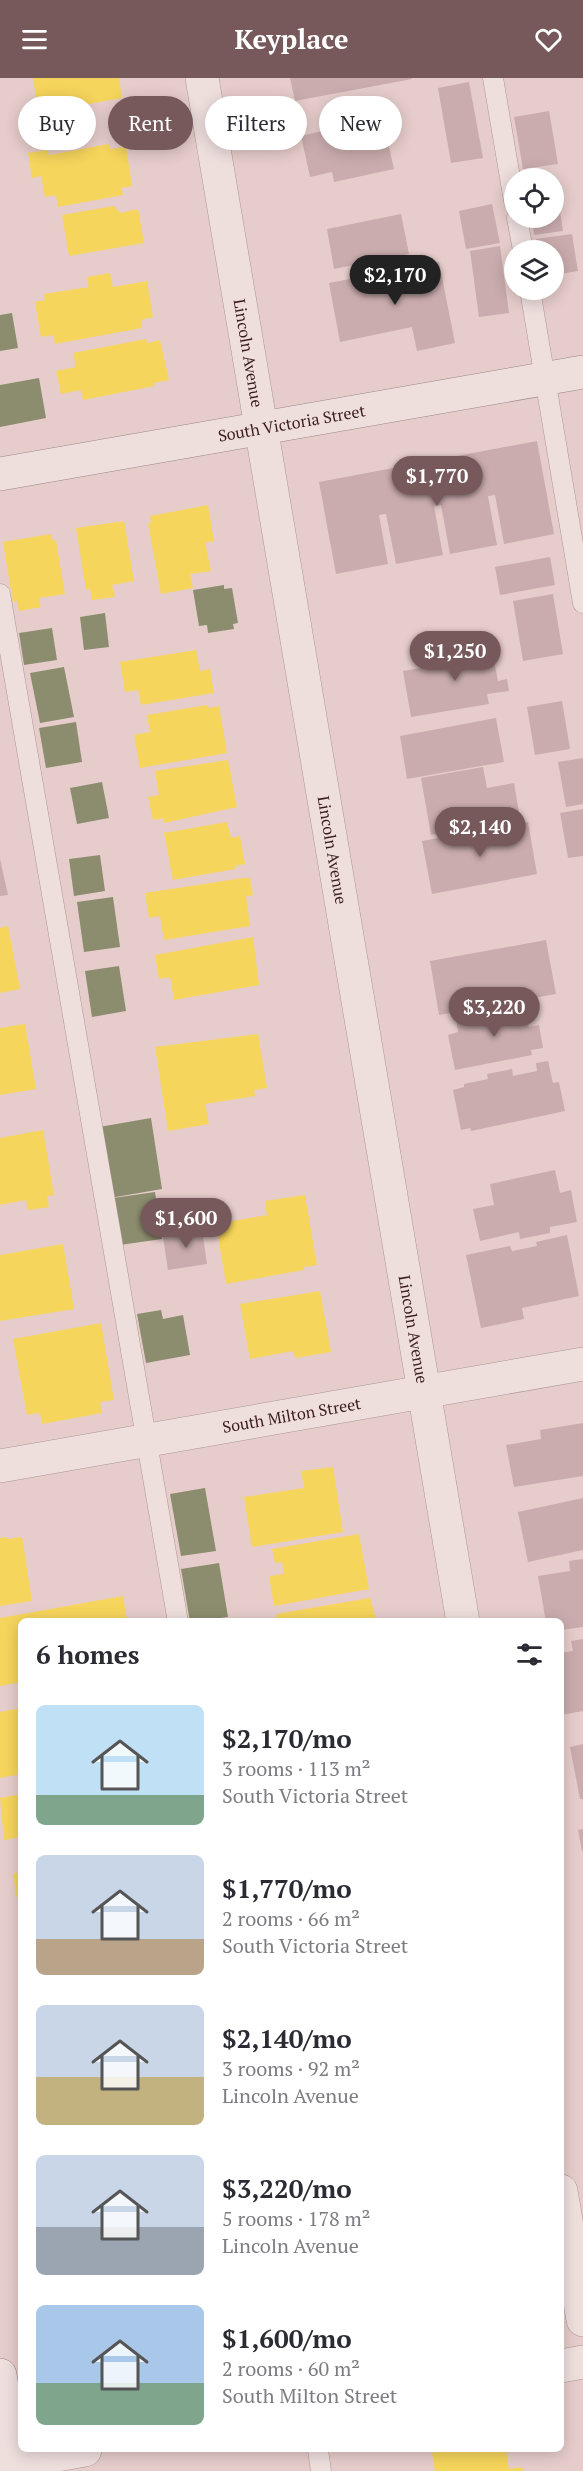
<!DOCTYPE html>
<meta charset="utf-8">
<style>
:root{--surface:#fff;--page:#f2f2f3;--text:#2b2b33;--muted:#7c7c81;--accent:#77595b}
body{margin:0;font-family:"PT Serif",serif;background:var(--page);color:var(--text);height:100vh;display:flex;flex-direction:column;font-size:22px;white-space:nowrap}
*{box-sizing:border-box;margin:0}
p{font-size:20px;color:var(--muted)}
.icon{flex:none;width:33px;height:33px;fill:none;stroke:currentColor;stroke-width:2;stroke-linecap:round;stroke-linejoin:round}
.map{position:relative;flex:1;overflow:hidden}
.panel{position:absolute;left:18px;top:1540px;width:546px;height:834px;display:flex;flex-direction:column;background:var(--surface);border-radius:9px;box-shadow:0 3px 15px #0003}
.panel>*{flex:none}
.guide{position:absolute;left:18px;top:18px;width:548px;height:54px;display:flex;gap:12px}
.controls{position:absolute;left:504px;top:90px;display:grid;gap:12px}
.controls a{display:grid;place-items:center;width:60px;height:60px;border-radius:50%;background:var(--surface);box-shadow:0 3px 15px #0003;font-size:30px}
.price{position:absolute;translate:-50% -51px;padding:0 14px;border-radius:21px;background:var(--accent);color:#fff;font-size:20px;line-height:39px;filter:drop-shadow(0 2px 3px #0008)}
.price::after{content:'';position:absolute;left:50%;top:36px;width:18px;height:14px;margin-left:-9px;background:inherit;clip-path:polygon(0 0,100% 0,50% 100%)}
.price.selected{background:#222;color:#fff}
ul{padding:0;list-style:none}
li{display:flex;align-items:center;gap:18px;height:150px;padding:0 18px}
li span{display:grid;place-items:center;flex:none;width:168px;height:120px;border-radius:9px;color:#555}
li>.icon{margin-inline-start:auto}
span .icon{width:72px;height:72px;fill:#fffc;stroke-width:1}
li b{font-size:26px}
h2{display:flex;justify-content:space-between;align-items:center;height:72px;padding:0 18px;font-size:26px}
.chip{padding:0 21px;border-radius:27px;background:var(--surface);box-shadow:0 3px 15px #0003;font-size:21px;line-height:54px}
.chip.selected{background:var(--accent);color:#fff}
header{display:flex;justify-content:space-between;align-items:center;height:78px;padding:0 18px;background:var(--accent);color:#fff;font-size:27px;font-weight:800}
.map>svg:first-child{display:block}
</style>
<header><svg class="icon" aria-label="menu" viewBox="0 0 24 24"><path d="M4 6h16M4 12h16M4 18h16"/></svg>Keyplace<svg class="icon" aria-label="heart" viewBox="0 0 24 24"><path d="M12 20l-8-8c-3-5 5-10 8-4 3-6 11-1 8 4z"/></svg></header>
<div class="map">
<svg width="583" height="2393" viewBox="0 0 583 2393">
<rect width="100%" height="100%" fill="#e6cdcb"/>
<g fill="#f6d55c">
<path d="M 33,0 L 119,0 L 122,20 L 39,35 Z"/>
<path d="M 109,66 L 110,71 L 126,69 L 132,108 L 121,110 L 123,117 L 58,129 L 56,117 L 45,119 L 41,98 L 32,100 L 28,75 L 48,72 L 49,77 Z"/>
<path d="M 114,128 L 120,135 L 138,131 L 144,165 L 69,178 L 62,137 Z"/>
<path d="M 110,195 L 113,209 L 147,203 L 153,239 L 141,242 L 142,250 L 55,266 L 53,257 L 41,259 L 35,224 L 45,222 L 44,216 L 89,209 L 87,199 Z"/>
<path d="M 146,261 L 147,265 L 160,262 L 169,302 L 154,305 L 154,308 L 83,322 L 81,312 L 61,316 L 56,293 L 76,289 L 73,275 Z"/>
<path d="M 208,427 L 214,463 L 205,465 L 211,493 L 190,496 L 193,510 L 161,516 L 148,445 L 151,445 L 150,438 Z"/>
<path d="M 124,443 L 134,503 L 112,507 L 115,519 L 92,522 L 90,511 L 86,512 L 76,450 Z"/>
<path d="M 51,456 L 52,462 L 56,462 L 65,516 L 39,520 L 41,529 L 19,533 L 17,523 L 13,524 L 3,464 Z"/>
<path d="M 196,572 L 200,593 L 210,591 L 214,615 L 141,627 L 138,612 L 125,614 L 120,584 Z"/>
<path d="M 207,627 L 208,630 L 219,628 L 227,675 L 140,690 L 134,657 L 150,654 L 147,637 Z"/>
<path d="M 228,682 L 237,729 L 164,745 L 164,740 L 153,742 L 148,719 L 159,717 L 155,693 Z"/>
<path d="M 227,744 L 231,760 L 240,758 L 245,786 L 235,788 L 235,791 L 173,802 L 164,755 Z"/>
<path d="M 243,800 L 250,800 L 253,817 L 246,818 L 250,848 L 164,862 L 160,838 L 149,840 L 145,815 Z"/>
<path d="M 8,848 L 20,911 L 0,915 L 0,850 Z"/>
<path d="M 253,859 L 259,907 L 174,922 L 170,899 L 159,901 L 155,877 Z"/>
<path d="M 25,946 L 36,1011 L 0,1017 L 0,950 Z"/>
<path d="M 258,956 L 267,1010 L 254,1012 L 255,1018 L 205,1026 L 209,1046 L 168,1053 L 155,969 Z"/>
<path d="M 43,1052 L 54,1117 L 47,1118 L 49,1129 L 28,1132 L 26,1122 L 0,1127 L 0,1060 Z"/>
<path d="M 305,1117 L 317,1187 L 304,1189 L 304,1192 L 226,1206 L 216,1146 L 267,1137 L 265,1123 Z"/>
<path d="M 63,1166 L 74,1231 L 0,1243 L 0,1177 Z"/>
<path d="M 320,1213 L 331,1274 L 295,1280 L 293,1273 L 250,1281 L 240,1226 Z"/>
<path d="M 101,1245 L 114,1322 L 100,1324 L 102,1335 L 42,1346 L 40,1335 L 27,1337 L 13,1261 Z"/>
<path d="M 333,1389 L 343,1454 L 252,1469 L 244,1419 L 304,1410 L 301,1393 Z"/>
<path d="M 359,1456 L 369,1511 L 274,1528 L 269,1498 L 284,1496 L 282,1484 L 275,1485 L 272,1471 Z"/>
<path d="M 6,1459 L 7,1461 L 22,1459 L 32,1523 L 0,1528 L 0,1460 Z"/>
<path d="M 123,1518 L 127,1544 L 21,1544 L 21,1604 L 0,1608 L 0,1540 Z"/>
<path d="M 370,1520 L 377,1544 L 277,1544 L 276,1537 L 281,1535 Z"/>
<path d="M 21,1630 L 21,1696 L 0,1700 L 0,1634 Z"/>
<path d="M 21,1716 L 21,1759 L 4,1762 L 0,1720 Z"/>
<path d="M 21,1794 L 21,1840 L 20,1840 L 13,1796 Z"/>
<path d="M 453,2372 L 506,2372 L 509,2391 L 522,2389 L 523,2393 L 435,2393 L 432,2375 Z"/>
</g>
<g fill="#8c8c6e">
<path d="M 12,235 L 18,270 L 0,273 L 0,237 Z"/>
<path d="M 39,300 L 46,340 L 0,349 L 0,307 Z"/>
<path d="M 224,507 L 224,511 L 232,510 L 238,545 L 233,546 L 234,551 L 208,555 L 207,547 L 199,548 L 193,512 Z"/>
<path d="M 105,535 L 109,569 L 84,572 L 80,539 Z"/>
<path d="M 52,550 L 57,582 L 24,587 L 19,555 Z"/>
<path d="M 64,589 L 74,639 L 40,645 L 30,595 Z"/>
<path d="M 76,644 L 82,684 L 46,690 L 39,650 Z"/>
<path d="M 102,704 L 109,740 L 77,746 L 70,710 Z"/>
<path d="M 100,777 L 105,813 L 74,818 L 69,781 Z"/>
<path d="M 113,819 L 120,869 L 84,874 L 77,824 Z"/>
<path d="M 119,888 L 126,933 L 92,939 L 85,893 Z"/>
<path d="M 151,1040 L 162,1111 L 110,1120 L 99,1049 Z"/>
<path d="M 155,1114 L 162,1161 L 120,1167 L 113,1120 Z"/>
<path d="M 161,1232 L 163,1241 L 183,1237 L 190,1277 L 146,1285 L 137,1236 Z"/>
<path d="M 205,1410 L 216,1473 L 181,1478 L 170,1416 Z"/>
<path d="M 219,1485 L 228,1539 L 190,1544 L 181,1491 Z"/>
</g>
<g fill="#caacae">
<path d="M 290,0 L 412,0 L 412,1 L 295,23 Z"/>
<path d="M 469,4 L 483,80 L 451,85 L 438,10 Z"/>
<path d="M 549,33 L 558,86 L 523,91 L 514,39 Z"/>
<path d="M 382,39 L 394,91 L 334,104 L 332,94 L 310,99 L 301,58 Z"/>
<path d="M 554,107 L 556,107 L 563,153 L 534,157 L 532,140 L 554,140 Z"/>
<path d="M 492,126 L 500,165 L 466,171 L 459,133 Z"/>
<path d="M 401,136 L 409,176 L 334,191 L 327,151 Z"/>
<path d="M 572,156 L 578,193 L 554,197 L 554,172 L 538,172 L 536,161 Z"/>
<path d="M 500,168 L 509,235 L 479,239 L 470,173 Z"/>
<path d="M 439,184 L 455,265 L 417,273 L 412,249 L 340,264 L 329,205 Z"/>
<path d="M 537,363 L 554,456 L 504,466 L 495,417 L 488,418 L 497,467 L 450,476 L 441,427 L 434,428 L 443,477 L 396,486 L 386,436 L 379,437 L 388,486 L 336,496 L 319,404 Z"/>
<path d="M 550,479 L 555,507 L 500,517 L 495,489 Z"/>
<path d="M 553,516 L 563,576 L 523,583 L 513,523 Z"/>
<path d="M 490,562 L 498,603 L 507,601 L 509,613 L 487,616 L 489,626 L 411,639 L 403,593 L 462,583 L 459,567 Z"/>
<path d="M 562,623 L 570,671 L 535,677 L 527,629 Z"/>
<path d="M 496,640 L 504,684 L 407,701 L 400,658 Z"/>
<path d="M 583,680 L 583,726 L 566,729 L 558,684 Z"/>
<path d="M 483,689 L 487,710 L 514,705 L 520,740 L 431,757 L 421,700 Z"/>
<path d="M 583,731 L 583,778 L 568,780 L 560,735 Z"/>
<path d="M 528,744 L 537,796 L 432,816 L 422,763 Z"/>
<path d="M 0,781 L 8,817 L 0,818 Z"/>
<path d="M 546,862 L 556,916 L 439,937 L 430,883 Z"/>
<path d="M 525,928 L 529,949 L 539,947 L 543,970 L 531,972 L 532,977 L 455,992 L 448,957 L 458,954 L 456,941 Z"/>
<path d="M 548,983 L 553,1005 L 559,1004 L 565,1033 L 471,1053 L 470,1050 L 461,1052 L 453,1012 L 464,1009 L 464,1006 L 488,1001 L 487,996 L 512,991 L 513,998 L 537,993 L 536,985 Z"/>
<path d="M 555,1092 L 560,1115 L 571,1112 L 577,1144 L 550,1149 L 550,1155 L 520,1161 L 519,1154 L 480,1163 L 473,1131 L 494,1127 L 490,1106 Z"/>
<path d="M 201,1144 L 207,1186 L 168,1192 L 163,1159 L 189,1155 L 188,1147 Z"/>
<path d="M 567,1157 L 579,1218 L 522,1230 L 524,1241 L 481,1250 L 466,1177 L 510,1168 L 512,1173 L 537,1168 L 536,1164 Z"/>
<path d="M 583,1345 L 583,1398 L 514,1409 L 506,1367 L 541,1361 L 540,1352 Z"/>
<path d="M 583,1420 L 583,1472 L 528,1484 L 518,1434 Z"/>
<path d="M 583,1481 L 583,1549 L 561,1552 L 561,1544 L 546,1544 L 538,1498 L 570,1493 L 569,1483 Z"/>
<path d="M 583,1561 L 583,1633 L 561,1637 L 561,1575 L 573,1573 L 571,1563 Z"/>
<path d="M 583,1666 L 583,1721 L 580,1721 L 570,1669 Z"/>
<path d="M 583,1751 L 583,1773 L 582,1773 L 578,1752 Z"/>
</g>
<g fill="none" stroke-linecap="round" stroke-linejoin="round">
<defs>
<g id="lane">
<path d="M 493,0 L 514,123"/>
<path d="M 517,140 L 523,172"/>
<path d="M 530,212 L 583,525"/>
<path d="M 0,516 L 178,1544"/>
<path d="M 318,2372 L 321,2393"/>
</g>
<g id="street">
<path id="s1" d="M 202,0 L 463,1544"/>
<path id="s2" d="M 0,1388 L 583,1286"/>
<path d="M 561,2113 L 583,2242"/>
<path d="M 561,2288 L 583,2284"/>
<path d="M 0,2387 L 85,2372"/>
</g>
<g id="secondary">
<path id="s3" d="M 0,396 L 583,294"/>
<path d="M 0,2297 L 16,2393"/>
</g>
</defs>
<use href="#lane" stroke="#ab9595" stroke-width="21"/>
<use href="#street" stroke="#ab9595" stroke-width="34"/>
<use href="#secondary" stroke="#9b8585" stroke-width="34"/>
<use href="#lane" stroke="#eedfdd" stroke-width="20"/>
<use href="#street" stroke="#eedfdd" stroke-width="33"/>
<use href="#secondary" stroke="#eedfdd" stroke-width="33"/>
</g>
<g text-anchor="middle" stroke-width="6" stroke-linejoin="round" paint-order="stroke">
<g font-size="16" fill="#3b1b1f" stroke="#f9d4cf">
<text dy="6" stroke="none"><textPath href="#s1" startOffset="279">Lincoln Avenue</textPath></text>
<text dy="6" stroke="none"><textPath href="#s3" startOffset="296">South Victoria Street</textPath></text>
<text dy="6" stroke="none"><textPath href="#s1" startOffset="783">Lincoln Avenue</textPath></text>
<text dy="6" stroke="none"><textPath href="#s1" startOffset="1269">Lincoln Avenue</textPath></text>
<text dy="6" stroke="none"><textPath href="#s2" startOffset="296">South Milton Street</textPath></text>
</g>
</g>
</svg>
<div class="controls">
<a><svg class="icon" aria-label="locate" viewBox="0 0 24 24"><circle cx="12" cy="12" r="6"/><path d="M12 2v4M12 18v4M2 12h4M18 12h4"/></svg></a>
<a><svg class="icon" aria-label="layers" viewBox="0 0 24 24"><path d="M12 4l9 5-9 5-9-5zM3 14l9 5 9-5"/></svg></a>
</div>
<b class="price selected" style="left:395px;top:228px">$2,170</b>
<b class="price" style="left:437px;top:429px">$1,770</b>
<b class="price" style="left:455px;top:604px">$1,250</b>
<b class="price" style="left:480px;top:780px">$2,140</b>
<b class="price" style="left:494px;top:960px">$3,220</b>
<b class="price" style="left:186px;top:1171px">$1,600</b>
<div class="guide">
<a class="chip">Buy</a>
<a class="chip selected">Rent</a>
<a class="chip">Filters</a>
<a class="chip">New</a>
</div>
<section class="panel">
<h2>6 homes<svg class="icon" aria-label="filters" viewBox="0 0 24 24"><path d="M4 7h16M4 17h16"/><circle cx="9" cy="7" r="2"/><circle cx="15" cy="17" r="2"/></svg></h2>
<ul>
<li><span style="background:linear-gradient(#bfe0f5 75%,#7fa58c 0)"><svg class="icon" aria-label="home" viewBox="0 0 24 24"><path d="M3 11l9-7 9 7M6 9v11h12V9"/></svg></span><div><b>$2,170/mo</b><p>3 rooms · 113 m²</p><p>South Victoria Street</p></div></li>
<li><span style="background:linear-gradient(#c9d6e8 70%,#b9a48a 0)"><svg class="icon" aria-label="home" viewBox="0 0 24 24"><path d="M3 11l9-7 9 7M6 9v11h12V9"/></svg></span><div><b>$1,770/mo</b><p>2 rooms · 66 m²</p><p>South Victoria Street</p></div></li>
<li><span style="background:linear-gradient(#c9d6e8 60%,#c2b280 0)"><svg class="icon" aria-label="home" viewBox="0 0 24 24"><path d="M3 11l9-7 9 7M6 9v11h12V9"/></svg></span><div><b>$2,140/mo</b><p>3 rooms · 92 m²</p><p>Lincoln Avenue</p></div></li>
<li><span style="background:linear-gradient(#c9d6e8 60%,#9aa5b1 0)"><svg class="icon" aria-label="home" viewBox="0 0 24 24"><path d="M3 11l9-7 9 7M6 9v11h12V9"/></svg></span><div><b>$3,220/mo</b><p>5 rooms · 178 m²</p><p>Lincoln Avenue</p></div></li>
<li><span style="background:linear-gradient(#a9c7e8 65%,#7fa58c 0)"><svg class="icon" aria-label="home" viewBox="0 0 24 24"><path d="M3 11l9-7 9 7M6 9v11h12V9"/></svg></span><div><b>$1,600/mo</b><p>2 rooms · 60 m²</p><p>South Milton Street</p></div></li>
</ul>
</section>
</div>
